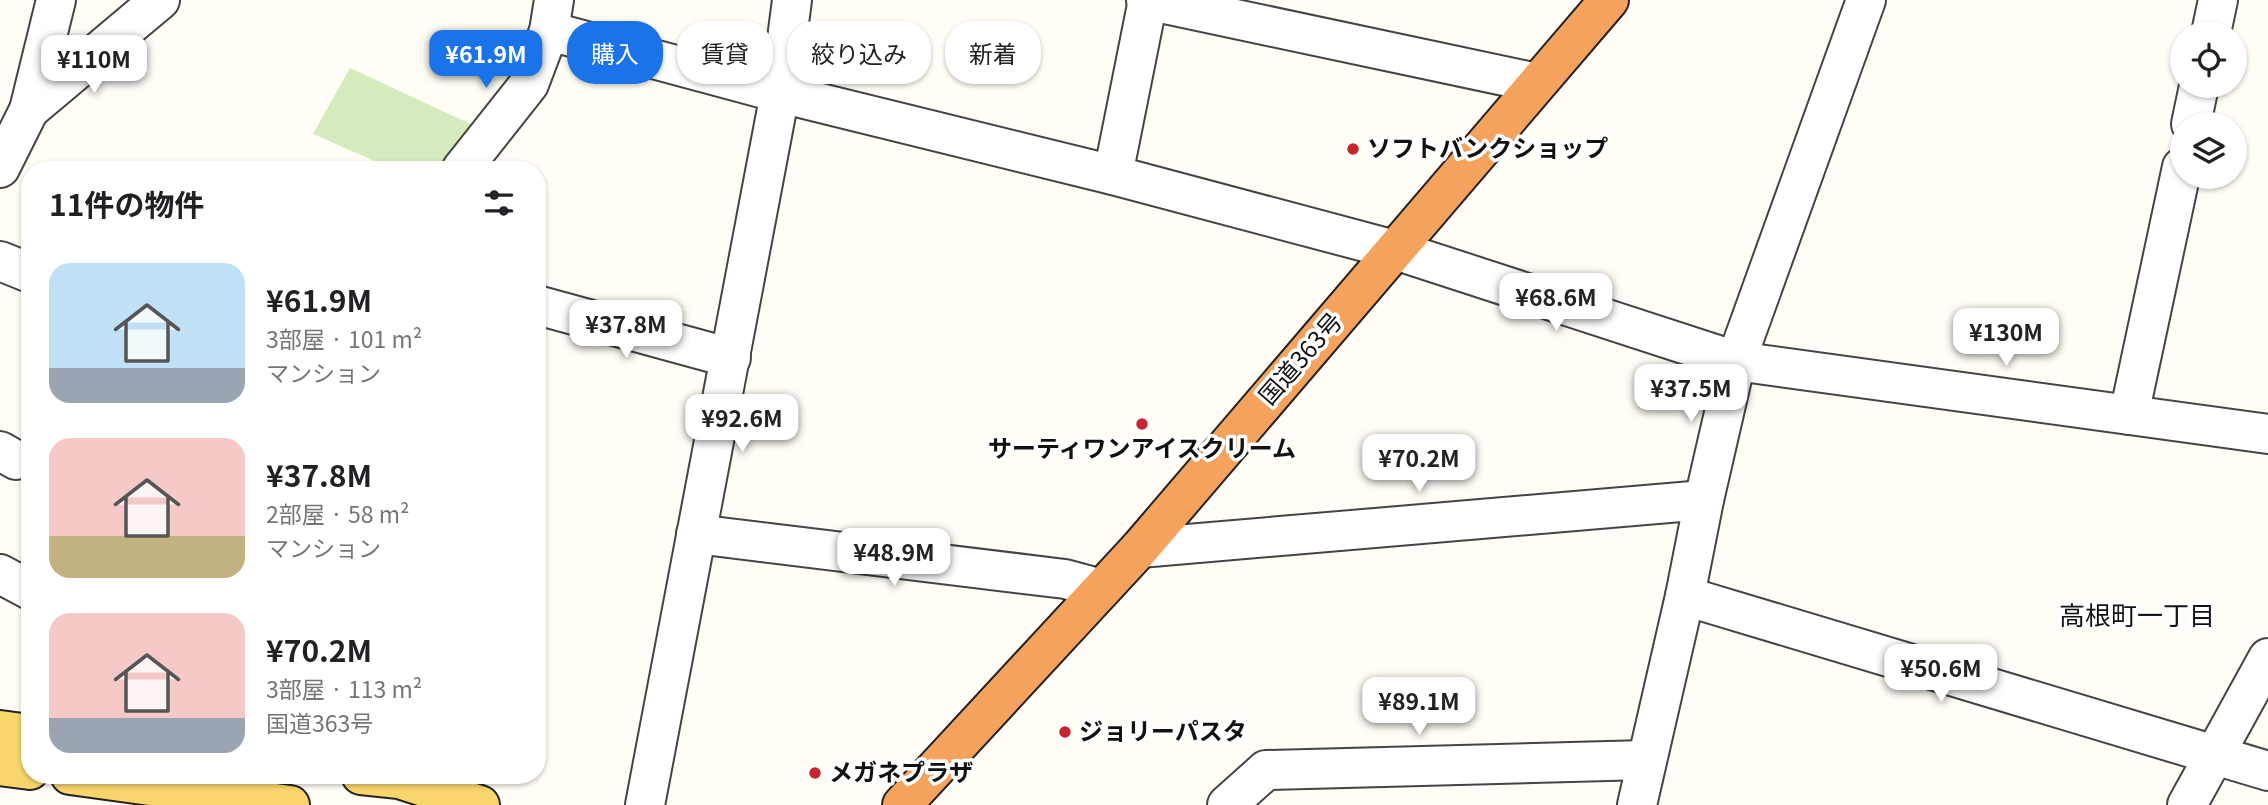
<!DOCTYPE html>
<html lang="ja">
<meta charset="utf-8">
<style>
:root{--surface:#fff;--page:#f2f2f2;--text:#202124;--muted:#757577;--accent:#1a73e8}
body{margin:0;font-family:Georgia,"Noto Sans JP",serif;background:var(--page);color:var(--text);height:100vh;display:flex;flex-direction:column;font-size:26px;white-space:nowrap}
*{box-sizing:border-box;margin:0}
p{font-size:23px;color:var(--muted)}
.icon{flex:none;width:38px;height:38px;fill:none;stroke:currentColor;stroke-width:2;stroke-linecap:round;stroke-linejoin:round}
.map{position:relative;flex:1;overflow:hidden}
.sheet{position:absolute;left:21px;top:161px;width:525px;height:623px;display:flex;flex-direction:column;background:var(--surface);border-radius:28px;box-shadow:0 2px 5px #0004}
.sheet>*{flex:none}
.guide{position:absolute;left:567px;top:21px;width:665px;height:63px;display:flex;gap:14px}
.buttons{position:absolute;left:2170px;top:21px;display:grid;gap:14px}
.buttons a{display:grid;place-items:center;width:77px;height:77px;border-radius:50%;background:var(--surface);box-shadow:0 2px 5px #0004;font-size:35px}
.price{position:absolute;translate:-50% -60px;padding:0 16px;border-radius:14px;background:#fff;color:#222;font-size:23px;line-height:46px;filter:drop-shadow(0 2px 4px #0008)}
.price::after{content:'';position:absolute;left:50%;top:42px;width:21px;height:16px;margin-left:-10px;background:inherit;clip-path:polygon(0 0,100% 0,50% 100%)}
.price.selected{background:var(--accent);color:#fff}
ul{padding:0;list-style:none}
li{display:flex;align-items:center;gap:21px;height:175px;padding:0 28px}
li span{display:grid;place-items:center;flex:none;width:196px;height:140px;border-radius:21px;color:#555}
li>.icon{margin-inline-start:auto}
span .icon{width:84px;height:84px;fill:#fffc;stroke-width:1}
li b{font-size:30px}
h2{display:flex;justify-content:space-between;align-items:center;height:84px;padding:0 28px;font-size:30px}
.pill{padding:0 24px;border-radius:28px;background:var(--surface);box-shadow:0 2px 5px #0004;font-size:24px;line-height:63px}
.pill.selected{background:var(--accent);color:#fff}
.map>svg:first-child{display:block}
</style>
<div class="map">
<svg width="2268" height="805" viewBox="0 0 2268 805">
<rect width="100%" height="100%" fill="#fffdf5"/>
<path fill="#d5ebbd" d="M 350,68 L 477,127 L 444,170 L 395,170 L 313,134 Z"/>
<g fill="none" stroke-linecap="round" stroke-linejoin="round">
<defs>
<g id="minor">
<path d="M 1146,0 L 1537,83"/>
<path d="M 549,31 L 780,93 L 1113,175 L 1395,250 L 1736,361 L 2268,434"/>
<path d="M 2211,33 L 2218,0"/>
<path d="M 29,110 L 56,0"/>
<path d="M 2191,124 L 2199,86"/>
<path d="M 0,168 L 29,110 L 160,0"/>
<path d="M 461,170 L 529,84 L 549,31 L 554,0"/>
<path d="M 1113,175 L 1148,0"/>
<path d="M 0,261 L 30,273"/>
<path d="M 537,305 L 731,358"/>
<path d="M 2129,415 L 2182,167"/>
<path d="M 0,451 L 16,460"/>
<path d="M 696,534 L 1065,579 L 1102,589"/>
<path d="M 1140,548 L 1704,500"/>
<path d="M 0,574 L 30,590"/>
<path d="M 1685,596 L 2268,771"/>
<path d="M 645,805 L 780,93 L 792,0"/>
<path d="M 1227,805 L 1266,770 L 1646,760"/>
<path d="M 1637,805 L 1685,596 L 1704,500 L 1736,361 L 1866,0"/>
<path d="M 2187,805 L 2268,658"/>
</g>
<g id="major">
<path d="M 0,730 L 30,734"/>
<path d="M 0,766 L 30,770"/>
<path d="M 70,775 L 290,805"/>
<path d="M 361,775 L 399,779 L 480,805"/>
</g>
<path id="highway" d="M 902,805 L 1140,548 L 1609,0"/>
</defs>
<use href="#minor" stroke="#444" stroke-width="42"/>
<use href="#major" stroke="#222" stroke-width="42"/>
<use href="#highway" stroke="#222" stroke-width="42"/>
<use href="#minor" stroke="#fff" stroke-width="38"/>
<use href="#major" stroke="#f9d66b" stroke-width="38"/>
<use href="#highway" stroke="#f5a25d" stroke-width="38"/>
</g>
<g fill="#c4262e" stroke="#fff" stroke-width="2.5">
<circle cx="1353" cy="149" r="7"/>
<circle cx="1142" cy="424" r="7"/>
<circle cx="1065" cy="732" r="7"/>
<circle cx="815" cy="773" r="7"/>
</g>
<g text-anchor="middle" stroke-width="7" stroke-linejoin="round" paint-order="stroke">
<g font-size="24" font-weight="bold" fill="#111" stroke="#fff" text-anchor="start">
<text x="1367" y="157">ソフトバンクショップ</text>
<text x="1142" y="457" text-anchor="middle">サーティワンアイスクリーム</text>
<text x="1079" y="740">ジョリーパスタ</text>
<text x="829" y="781">メガネプラザ</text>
</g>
<g font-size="24" fill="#111" stroke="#fff">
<text transform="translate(1301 359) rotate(-49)" y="8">国道363号</text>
</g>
<g font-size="26" fill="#111" stroke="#fff">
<text x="2137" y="625">高根町一丁目</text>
</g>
</g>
</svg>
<div class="buttons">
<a><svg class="icon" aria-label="locate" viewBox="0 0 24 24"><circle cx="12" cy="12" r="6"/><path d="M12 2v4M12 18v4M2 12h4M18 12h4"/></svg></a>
<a><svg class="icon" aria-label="layers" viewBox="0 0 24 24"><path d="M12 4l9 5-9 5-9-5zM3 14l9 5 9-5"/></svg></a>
</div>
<b class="price selected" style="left:486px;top:90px">¥61.9M</b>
<b class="price" style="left:94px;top:95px">¥110M</b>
<b class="price" style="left:1556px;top:333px">¥68.6M</b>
<b class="price" style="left:626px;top:360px">¥37.8M</b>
<b class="price" style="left:2006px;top:368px">¥130M</b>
<b class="price" style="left:1691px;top:424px">¥37.5M</b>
<b class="price" style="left:742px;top:454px">¥92.6M</b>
<b class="price" style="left:1419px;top:494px">¥70.2M</b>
<b class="price" style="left:894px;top:588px">¥48.9M</b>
<b class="price" style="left:1941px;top:704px">¥50.6M</b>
<b class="price" style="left:1419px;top:737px">¥89.1M</b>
<div class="guide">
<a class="pill selected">購入</a>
<a class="pill">賃貸</a>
<a class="pill">絞り込み</a>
<a class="pill">新着</a>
</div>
<section class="sheet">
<h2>11件の物件<svg class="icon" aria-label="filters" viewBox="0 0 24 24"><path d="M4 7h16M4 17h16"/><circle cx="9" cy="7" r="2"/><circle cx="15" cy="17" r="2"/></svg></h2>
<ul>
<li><span style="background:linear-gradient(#bfe0f5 75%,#9aa5b1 0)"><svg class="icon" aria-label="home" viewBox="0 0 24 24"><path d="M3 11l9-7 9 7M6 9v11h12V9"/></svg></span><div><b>¥61.9M</b><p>3部屋 · 101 m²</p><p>マンション</p></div></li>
<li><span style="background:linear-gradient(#f6c9c9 70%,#c2b280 0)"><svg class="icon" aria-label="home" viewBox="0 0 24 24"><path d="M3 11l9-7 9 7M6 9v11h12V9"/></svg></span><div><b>¥37.8M</b><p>2部屋 · 58 m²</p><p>マンション</p></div></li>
<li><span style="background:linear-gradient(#f6c9c9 75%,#9aa5b1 0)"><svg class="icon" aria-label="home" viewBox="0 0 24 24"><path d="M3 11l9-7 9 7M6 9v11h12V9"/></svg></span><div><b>¥70.2M</b><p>3部屋 · 113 m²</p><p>国道363号</p></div></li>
</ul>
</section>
</div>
